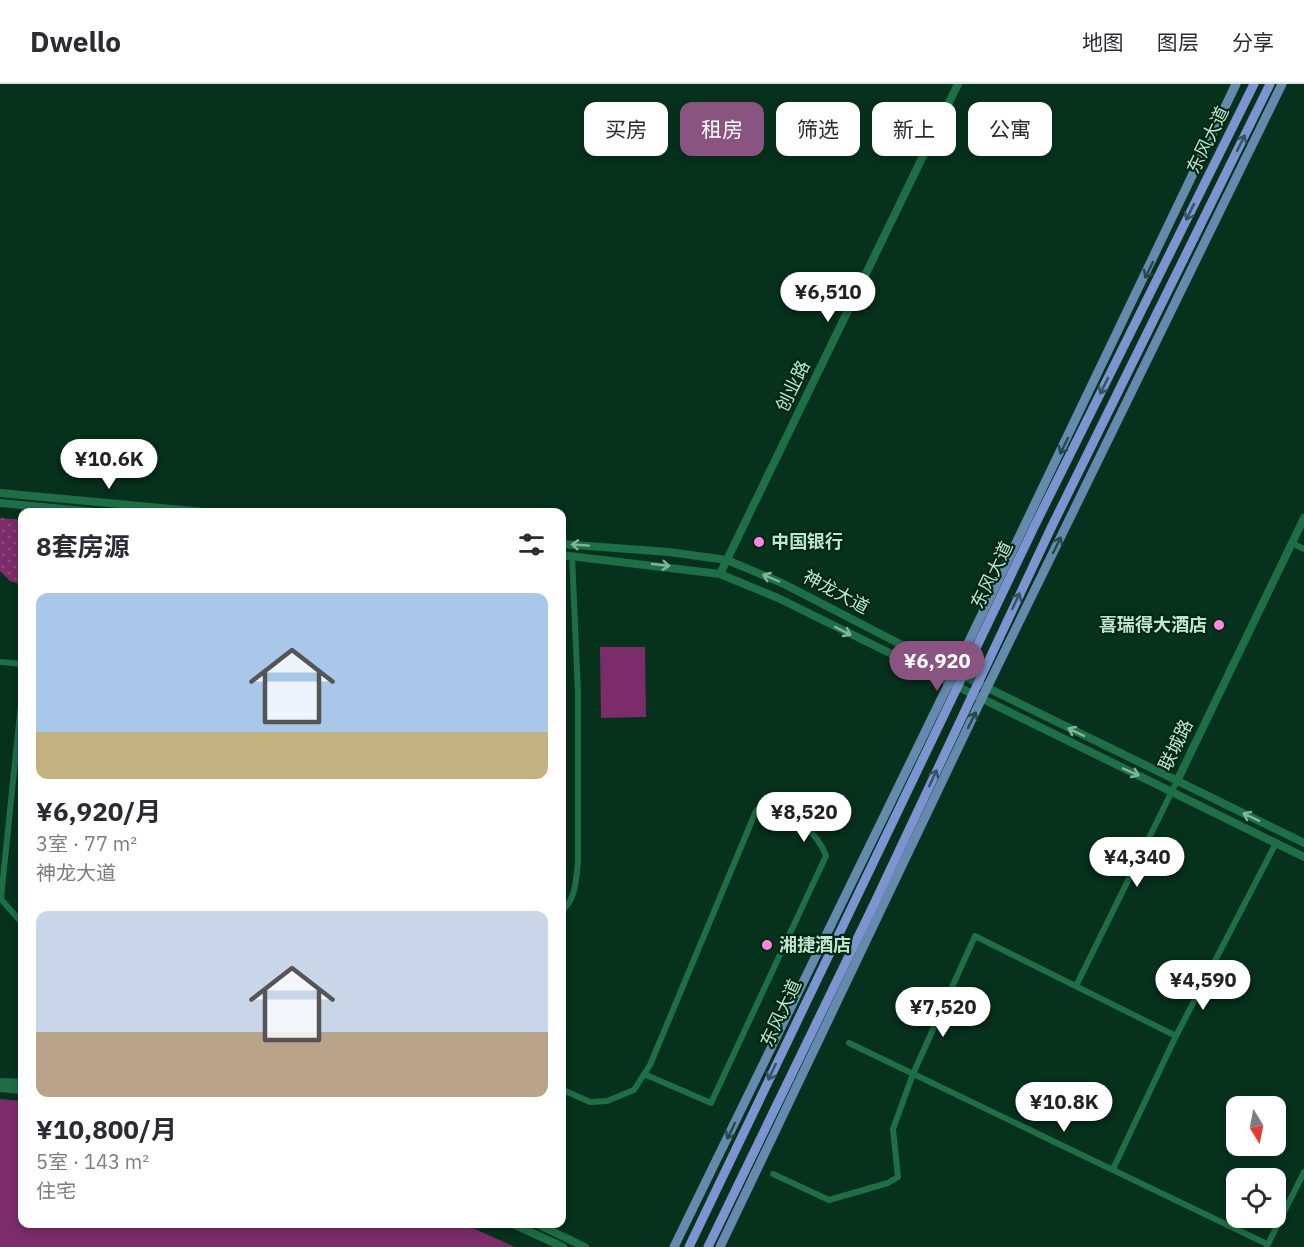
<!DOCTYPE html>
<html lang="zh">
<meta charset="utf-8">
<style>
:root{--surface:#fff;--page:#f2f2f3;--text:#2b2b33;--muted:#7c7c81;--line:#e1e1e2;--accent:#8a5481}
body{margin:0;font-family:"IBM Plex Sans","Noto Sans SC",sans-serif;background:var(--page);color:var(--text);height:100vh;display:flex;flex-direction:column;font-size:22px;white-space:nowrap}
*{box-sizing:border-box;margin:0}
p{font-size:20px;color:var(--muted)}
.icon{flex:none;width:33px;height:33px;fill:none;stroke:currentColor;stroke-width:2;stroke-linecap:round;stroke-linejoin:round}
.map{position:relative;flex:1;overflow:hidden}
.side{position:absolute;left:18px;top:424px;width:548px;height:720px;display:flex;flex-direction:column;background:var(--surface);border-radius:12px;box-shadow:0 3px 9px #0003}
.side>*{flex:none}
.top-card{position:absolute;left:584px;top:18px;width:570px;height:54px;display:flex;gap:12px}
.needle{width:39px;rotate:170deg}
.tools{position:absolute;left:1226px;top:1012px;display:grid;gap:12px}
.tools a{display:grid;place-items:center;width:60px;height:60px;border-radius:12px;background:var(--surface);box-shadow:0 3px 9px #0003;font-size:30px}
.price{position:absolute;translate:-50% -51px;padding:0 14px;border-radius:21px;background:#fff;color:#222;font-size:20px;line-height:39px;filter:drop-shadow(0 2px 3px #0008)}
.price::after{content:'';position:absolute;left:50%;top:36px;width:18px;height:14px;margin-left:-9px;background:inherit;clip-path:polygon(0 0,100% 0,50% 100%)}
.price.selected{background:var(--accent);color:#fff}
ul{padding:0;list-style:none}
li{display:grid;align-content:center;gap:12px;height:318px;padding:0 18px}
li span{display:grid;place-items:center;height:186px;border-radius:12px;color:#555}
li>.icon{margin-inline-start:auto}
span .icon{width:108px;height:108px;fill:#fffc;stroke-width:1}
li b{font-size:26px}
h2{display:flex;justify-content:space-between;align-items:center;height:72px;padding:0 18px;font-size:26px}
.pill{padding:0 21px;border-radius:12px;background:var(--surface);box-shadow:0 3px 9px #0003;font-size:21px;line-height:54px}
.pill.selected{background:var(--accent);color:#fff}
header{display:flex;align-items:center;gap:36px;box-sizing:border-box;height:84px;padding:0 30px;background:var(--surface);border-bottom:2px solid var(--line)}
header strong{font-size:28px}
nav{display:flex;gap:33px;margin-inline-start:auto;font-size:21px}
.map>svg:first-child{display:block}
</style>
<header>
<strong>Dwello</strong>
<nav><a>地图</a><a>图层</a><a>分享</a></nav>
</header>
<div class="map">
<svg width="1304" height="1163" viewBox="0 0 1304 1163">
<defs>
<pattern id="grass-dots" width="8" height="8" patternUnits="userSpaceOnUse" patternTransform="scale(1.5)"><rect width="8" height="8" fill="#7c2c6a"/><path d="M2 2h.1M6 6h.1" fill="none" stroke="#8d4a7e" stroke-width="1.8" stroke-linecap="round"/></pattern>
</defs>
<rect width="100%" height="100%" fill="#06311c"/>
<path fill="url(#grass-dots)" d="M 0,434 L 22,436 L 22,501 L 10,497 L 0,487 Z"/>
<g fill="#7c2c6a">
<path d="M 600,563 L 645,563 L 646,633 L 601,634 Z"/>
<path d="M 0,1015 L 22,1017 L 22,1140 L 464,1140 L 515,1163 L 0,1163 Z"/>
</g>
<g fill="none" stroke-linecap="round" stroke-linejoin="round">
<g stroke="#1e6f47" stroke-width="6">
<path d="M 1292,459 L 1304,465"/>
<path d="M 0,578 L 22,580"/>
<path d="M 0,814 L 22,839"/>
<path d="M 1,814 L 22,610"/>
<path d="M 561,827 C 576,817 576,795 578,778 L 578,609 L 572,472"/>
<path d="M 1076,902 L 1177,697"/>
<path d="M 849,959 L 1267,1160"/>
<path d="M 561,1005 L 590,1018 L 607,1017 L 634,1006 L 650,981 L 756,727 L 765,719 C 787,723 819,750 826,772 L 711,1019 L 644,990"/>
<path d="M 1113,1085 L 1176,952 L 1276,759"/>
<path d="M 773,1090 L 829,1116 L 888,1099 L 898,1093 L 893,1045 L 913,990 L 975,852 L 1176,952"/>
<path d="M 1267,1162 L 1304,1088"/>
</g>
<g stroke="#1e6f47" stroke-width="8">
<path d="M 0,409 L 215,429"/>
<path d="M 0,419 L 107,429"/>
<path d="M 561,460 L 669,468 L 727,476 L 782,499 L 931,576 L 1304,759"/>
<path d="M 561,471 L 720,490 L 778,514 L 1304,773"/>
<path d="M 720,490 L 958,0"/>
<path d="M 1177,697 L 1304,434"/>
<path d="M 0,998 L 22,999"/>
<path d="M 0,1004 L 22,1006"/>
<path d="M 513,1140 L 563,1163"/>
<path d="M 537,1140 L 585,1163"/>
</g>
<g stroke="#648bae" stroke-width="9">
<path d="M 674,1163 L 949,599 L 1236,0"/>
<path d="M 720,1163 L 981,616 L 1282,0"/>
</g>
<g stroke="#7c94d0" stroke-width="9">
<path d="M 689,1163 L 1035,441 L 1254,0"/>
<path d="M 708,1163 L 875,818 L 1052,442 L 1270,0"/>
</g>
</g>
<defs><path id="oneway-shaft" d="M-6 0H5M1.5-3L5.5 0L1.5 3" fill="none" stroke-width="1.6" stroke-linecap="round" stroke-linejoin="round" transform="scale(1.5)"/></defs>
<g stroke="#32535f">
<use href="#oneway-shaft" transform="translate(1241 59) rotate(-64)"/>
<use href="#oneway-shaft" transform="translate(1190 128) rotate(116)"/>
<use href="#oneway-shaft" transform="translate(1104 302) rotate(116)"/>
<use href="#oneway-shaft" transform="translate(1016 517) rotate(-65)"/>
<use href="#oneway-shaft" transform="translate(933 694) rotate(-65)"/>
<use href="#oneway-shaft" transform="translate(772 988) rotate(115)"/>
</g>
<g stroke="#234a49">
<use href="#oneway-shaft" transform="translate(1149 186) rotate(116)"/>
<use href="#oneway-shaft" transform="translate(1064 362) rotate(116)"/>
<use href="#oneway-shaft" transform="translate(1057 461) rotate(-64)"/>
<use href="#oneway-shaft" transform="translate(972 636) rotate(-64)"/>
<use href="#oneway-shaft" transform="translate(731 1047) rotate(116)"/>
</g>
<g stroke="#7fb697">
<use href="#oneway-shaft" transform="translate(580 461) rotate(-176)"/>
<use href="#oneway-shaft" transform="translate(661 481) rotate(6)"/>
<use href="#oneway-shaft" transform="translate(771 494) rotate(-157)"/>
<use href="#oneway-shaft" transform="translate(843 547) rotate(27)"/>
<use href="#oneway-shaft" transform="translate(1076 648) rotate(-154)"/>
<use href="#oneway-shaft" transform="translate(1131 688) rotate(24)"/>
<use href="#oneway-shaft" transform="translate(1251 733) rotate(-154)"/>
</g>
<g fill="#fe86e0" stroke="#002713" stroke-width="2">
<circle cx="759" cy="458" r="6"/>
<circle cx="1219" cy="541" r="6"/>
<circle cx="767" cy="861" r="6"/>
</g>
<g text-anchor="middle" stroke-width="4.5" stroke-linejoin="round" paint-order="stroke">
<g font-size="18" fill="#c0e5cd" stroke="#002713">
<text transform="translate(1208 56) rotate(-64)" y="6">东风大道</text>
<text transform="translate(793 302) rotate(-64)" y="6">创业路</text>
<text transform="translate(992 491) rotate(-64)" y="6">东风大道</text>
<text transform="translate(836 508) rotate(28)" y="6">神龙大道</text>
<text transform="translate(1176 661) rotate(-64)" y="6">联城路</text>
<text transform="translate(781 929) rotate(-65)" y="6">东风大道</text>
</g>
<g font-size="18" font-weight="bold" fill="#c0e5cd" stroke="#002713" text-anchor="start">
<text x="771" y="464">中国银行</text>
<text x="1207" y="547" text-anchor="end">喜瑞得大酒店</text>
<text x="779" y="867">湘捷酒店</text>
</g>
</g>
</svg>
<div class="tools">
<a><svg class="needle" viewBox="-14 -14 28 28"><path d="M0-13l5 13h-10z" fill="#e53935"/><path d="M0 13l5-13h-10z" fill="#7c7c81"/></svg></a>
<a><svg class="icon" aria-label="locate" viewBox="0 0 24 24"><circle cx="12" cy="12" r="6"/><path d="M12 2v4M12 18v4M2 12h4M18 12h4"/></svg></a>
</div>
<b class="price" style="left:828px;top:239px">¥6,510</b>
<b class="price" style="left:109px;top:406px">¥10.6K</b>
<b class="price selected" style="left:937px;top:608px">¥6,920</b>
<b class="price" style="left:804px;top:759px">¥8,520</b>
<b class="price" style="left:1137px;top:804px">¥4,340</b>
<b class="price" style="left:1203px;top:927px">¥4,590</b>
<b class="price" style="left:943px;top:954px">¥7,520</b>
<b class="price" style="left:1064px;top:1049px">¥10.8K</b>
<div class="top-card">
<a class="pill">买房</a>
<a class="pill selected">租房</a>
<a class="pill">筛选</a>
<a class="pill">新上</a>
<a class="pill">公寓</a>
</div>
<section class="side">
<h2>8套房源<svg class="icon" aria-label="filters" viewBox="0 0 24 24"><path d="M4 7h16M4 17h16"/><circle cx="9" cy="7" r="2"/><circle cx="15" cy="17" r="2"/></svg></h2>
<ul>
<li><span style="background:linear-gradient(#a9c7e8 75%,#c2b280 0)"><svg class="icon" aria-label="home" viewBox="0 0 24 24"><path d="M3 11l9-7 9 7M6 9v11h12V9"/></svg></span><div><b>¥6,920/月</b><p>3室 · 77 m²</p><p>神龙大道</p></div></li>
<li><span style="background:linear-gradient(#c9d6e8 65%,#b9a48a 0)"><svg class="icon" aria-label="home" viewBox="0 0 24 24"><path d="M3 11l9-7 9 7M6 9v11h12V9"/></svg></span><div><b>¥10,800/月</b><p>5室 · 143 m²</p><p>住宅</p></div></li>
</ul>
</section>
</div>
